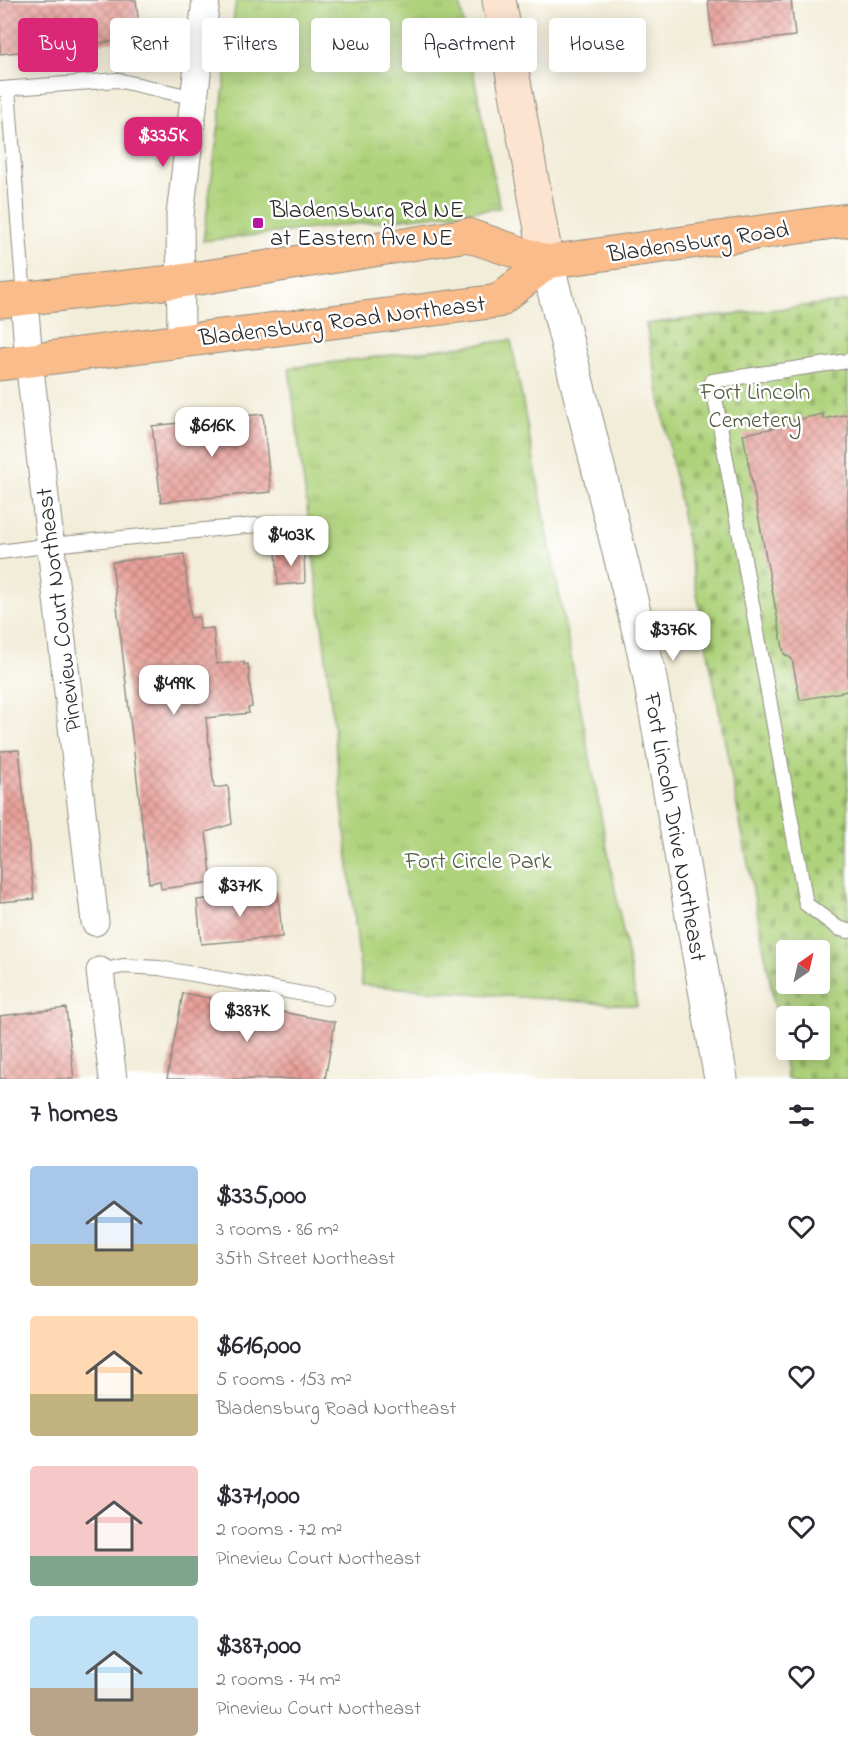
<!DOCTYPE html>
<meta charset="utf-8">
<style>
:root{--surface:#fff;--page:#f7f7f7;--text:#2b2b33;--muted:#7c7c81;--accent:#db2777}
body{margin:0;font-family:"Indie Flower",sans-serif;background:var(--page);color:var(--text);height:100vh;display:flex;flex-direction:column;font-size:22px;white-space:nowrap}
*{box-sizing:border-box;margin:0}
p{font-size:20px;color:var(--muted)}
.icon{flex:none;width:33px;height:33px;fill:none;stroke:currentColor;stroke-width:2;stroke-linecap:round;stroke-linejoin:round}
.map{position:relative;height:1079px;overflow:hidden}
.details{display:flex;flex-direction:column;background:var(--surface);flex:1}
.details>*{flex:none}
.top-card{position:absolute;left:18px;top:18px;width:813px;height:54px;display:flex;gap:12px}
.needle{width:39px;rotate:34deg}
.fabs{position:absolute;left:776px;top:940px;display:grid;gap:12px}
.fabs a{display:grid;place-items:center;width:54px;height:54px;border-radius:6px;background:var(--surface);box-shadow:0 3px 15px #0003;font-size:30px}
.price{position:absolute;translate:-50% -51px;padding:0 14px;border-radius:12px;background:#fff;color:#222;font-size:20px;line-height:39px;filter:drop-shadow(0 2px 3px #0008)}
.price::after{content:'';position:absolute;left:50%;top:36px;width:18px;height:14px;margin-left:-9px;background:inherit;clip-path:polygon(0 0,100% 0,50% 100%)}
.price.on{background:var(--accent);color:#fff}
ul{padding:0;list-style:none}
li{display:flex;align-items:center;gap:18px;height:150px;padding:0 30px}
li span{display:grid;place-items:center;flex:none;width:168px;height:120px;border-radius:6px;color:#555}
li>.icon{margin-inline-start:auto}
span .icon{width:72px;height:72px;fill:#fffc;stroke-width:1}
li b{font-size:26px}
h2{display:flex;justify-content:space-between;align-items:center;height:72px;padding:0 30px;font-size:26px}
.pill{padding:0 21px;border-radius:6px;background:var(--surface);box-shadow:0 3px 15px #0003;font-size:21px;line-height:54px}
.pill.on{background:var(--accent);color:#fff}
.map>svg:first-child{display:block}
</style>
<div class="map">
<svg width="848" height="1079" viewBox="0 0 848 1079">
<defs>
<pattern id="cemetery-stones" width="16" height="16" patternUnits="userSpaceOnUse" patternTransform="scale(1.5)"><rect width="16" height="16" fill="#afd37c"/><path d="M2 7V4a2 2 0 0 1 4 0v3zM10 15v-3a2 2 0 0 1 4 0v3z" fill="#97b56b"/></pattern>
<pattern id="park-tufts" width="24" height="20" patternUnits="userSpaceOnUse" patternTransform="scale(1.5)"><rect width="24" height="20" fill="#afd37c"/><path d="M3 7l-1-3M5 7V3M7 7l1-3M15 17l-1-3M17 17v-4M19 17l1-3" fill="none" stroke="#97b56b"/></pattern>
<pattern id="building-cross-hatch" width="8" height="8" patternUnits="userSpaceOnUse" patternTransform="scale(1.5)"><rect width="8" height="8" fill="#e9a09a"/><path d="M0 0l8 8M0 8l8-8" fill="none" stroke="#bd837e"/></pattern>
</defs>
<rect width="100%" height="100%" fill="#fff"/>
<filter id="ink" filterUnits="userSpaceOnUse"><feTurbulence type="fractalNoise" baseFrequency=".0167" numOctaves="2"/><feDisplacementMap in="SourceGraphic" scale="12" xChannelSelector="R" yChannelSelector="G"/><feConvolveMatrix kernelMatrix="1 2 1 2 8 2 1 2 1" color-interpolation-filters="sRGB"/></filter>
<filter id="wash" filterUnits="userSpaceOnUse"><feTurbulence type="fractalNoise" baseFrequency=".008" numOctaves="4" result="noise"/><feDisplacementMap in="SourceGraphic" scale="24" xChannelSelector="R" yChannelSelector="G"/><feGaussianBlur stdDeviation="1.35" result="paint"/><feColorMatrix in="noise" values="0 0 0 0 0 0 0 0 0 0 0 0 0 0 0 0 0 1.4 0 .05"/><feComposite in="paint" operator="in"/></filter>
<g filter="url(#wash)">
<rect width="100%" height="100%" fill="#f2edd8"/>
<path fill="url(#cemetery-stones)" stroke="#6d7f54" stroke-width="1.5" fill-rule="evenodd" d="M 848,301 L 848,1079 L 787,1079 L 776,1012 L 646,324 ZM 786,951 L 819,951 L 819,984 L 786,984 ZM 786,1017 L 819,1017 L 819,1050 L 786,1050 Z"/>
<g fill="url(#park-tufts)" stroke="#6d7f54" stroke-width="1.5">
<path d="M 236,0 L 459,0 L 500,208 L 203,241 Z"/>
<path d="M 511,340 L 637,1006 L 362,985 L 323,631 L 289,368 Z"/>
</g>
<g id="blocks">
<g fill="url(#building-cross-hatch)">
<path d="M 0,0 L 136,0 L 140,34 L 134,35 L 134,39 L 0,54 Z"/>
<path d="M 708,0 L 791,0 L 795,36 L 713,45 Z"/>
<path d="M 263,414 L 271,492 L 161,502 L 152,426 Z"/>
<path d="M 823,414 L 823,419 L 848,414 L 848,691 L 800,700 L 792,659 L 784,654 L 743,434 L 791,425 L 790,421 Z"/>
<path d="M 304,549 L 305,583 L 278,585 L 276,551 Z"/>
<path d="M 184,554 L 191,618 L 199,617 L 200,629 L 213,628 L 217,664 L 244,662 L 244,665 L 248,664 L 252,707 L 248,708 L 249,713 L 206,718 L 214,788 L 228,786 L 232,824 L 206,832 L 212,882 L 161,889 L 160,881 L 149,883 L 112,562 Z"/>
<path d="M 19,750 L 34,899 L 0,902 L 0,751 Z"/>
<path d="M 278,892 L 282,937 L 201,944 L 197,900 Z"/>
<path d="M 183,993 L 335,1022 L 325,1079 L 167,1079 Z"/>
<path d="M 66,1008 L 74,1079 L 0,1079 L 0,1016 Z"/>
</g>
</g>
</g>
<g filter="url(#ink)">
<use href="#blocks" fill-opacity="0" stroke="#8e8c82" stroke-width="1.5"/>
<g fill="none" stroke-linecap="round" stroke-linejoin="round">
<defs>
<g id="service">
<path d="M 1,89 L 117,80 L 195,98"/>
<path d="M 8,89 L 24,298"/>
<path d="M 848,361 L 712,381 L 806,904 L 838,928 L 848,931"/>
<path d="M 0,552 L 51,545 L 277,523"/>
<path d="M 100,971 L 123,966 L 159,968 L 326,998"/>
</g>
<g id="minor">
<path d="M 24,298 L 29,361 L 95,922"/>
<path d="M 181,340 L 180,215 L 206,0"/>
<path d="M 100,971 L 113,1079"/>
</g>
<path id="tertiary" d="M 547,262 L 648,668 L 721,1079"/>
<path id="secondary" d="M 499,0 L 547,262"/>
<g id="primary">
<path d="M 0,301 L 181,281 L 467,235 L 547,262 L 848,220"/>
<path d="M 0,364 L 498,301 L 547,262"/>
</g>
</defs>
<use href="#service" stroke="#8e8c82" stroke-width="16"/>
<use href="#minor" stroke="#8e8c82" stroke-width="29"/>
<use href="#tertiary" stroke="#8e8c82" stroke-width="35"/>
<use href="#secondary" stroke="#8e8c82" stroke-width="35"/>
<use href="#primary" stroke="#8e8c82" stroke-width="35"/>
<use href="#service" stroke="#fff" stroke-width="14"/>
<use href="#minor" stroke="#fff" stroke-width="27"/>
<use href="#tertiary" stroke="#fff" stroke-width="33"/>
<use href="#secondary" stroke="#fde4d0" stroke-width="33"/>
<use href="#primary" stroke="#f9bc8a" stroke-width="33"/>
</g>
</g>
<rect fill="#b5179e" stroke="#fff" stroke-width="2" x="252" y="217" width="12" height="12" rx="3"/>
<g text-anchor="middle" stroke-width="5" stroke-linejoin="round" paint-order="stroke">
<g font-size="24" fill="#2b2b2b" stroke="#fff" text-anchor="start">
<text x="270" y="217">Bladensburg Rd NE<tspan x="270" dy="28">at Eastern Ave NE</tspan></text>
</g>
<g font-size="24" fill="#2b2b2b" stroke="#fff">
<text transform="translate(698 241) rotate(-8)" y="8">Bladensburg Road</text>
<text transform="translate(342 320) rotate(-7)" y="8">Bladensburg Road Northeast</text>
<text transform="translate(58 610) rotate(-97)" y="8">Pineview Court Northeast</text>
<text transform="translate(676 827) rotate(80)" y="8">Fort Lincoln Drive Northeast</text>
</g>
<g font-size="24" fill="#535d43" stroke="#fff">
<text x="755" y="399">Fort Lincoln<tspan x="755" dy="28">Cemetery</tspan></text>
<text x="478" y="868">Fort Circle Park</text>
</g>
</g>
</svg>
<div class="fabs">
<a><svg class="needle" viewBox="-14 -14 28 28"><path d="M0-13l5 13h-10z" fill="#e53935"/><path d="M0 13l5-13h-10z" fill="#7c7c81"/></svg></a>
<a><svg class="icon" aria-label="locate" viewBox="0 0 24 24"><circle cx="12" cy="12" r="6"/><path d="M12 2v4M12 18v4M2 12h4M18 12h4"/></svg></a>
</div>
<b class="price on" style="left:163px;top:168px">$335K</b>
<b class="price" style="left:212px;top:458px">$616K</b>
<b class="price" style="left:291px;top:567px">$403K</b>
<b class="price" style="left:673px;top:662px">$376K</b>
<b class="price" style="left:174px;top:716px">$499K</b>
<b class="price" style="left:240px;top:918px">$371K</b>
<b class="price" style="left:247px;top:1043px">$387K</b>
<div class="top-card">
<a class="pill on">Buy</a>
<a class="pill">Rent</a>
<a class="pill">Filters</a>
<a class="pill">New</a>
<a class="pill">Apartment</a>
<a class="pill">House</a>
</div>
</div>
<section class="details">
<h2>7 homes<svg class="icon" aria-label="filters" viewBox="0 0 24 24"><path d="M4 7h16M4 17h16"/><circle cx="9" cy="7" r="2"/><circle cx="15" cy="17" r="2"/></svg></h2>
<ul>
<li><span style="background:linear-gradient(#a9c7e8 65%,#c2b280 0)"><svg class="icon" aria-label="home" viewBox="0 0 24 24"><path d="M3 11l9-7 9 7M6 9v11h12V9"/></svg></span><div><b>$335,000</b><p>3 rooms · 86 m²</p><p>35th Street Northeast</p></div><svg class="icon" aria-label="heart" viewBox="0 0 24 24"><path d="M12 20l-8-8c-3-5 5-10 8-4 3-6 11-1 8 4z"/></svg></li>
<li><span style="background:linear-gradient(#ffd9b3 65%,#c2b280 0)"><svg class="icon" aria-label="home" viewBox="0 0 24 24"><path d="M3 11l9-7 9 7M6 9v11h12V9"/></svg></span><div><b>$616,000</b><p>5 rooms · 153 m²</p><p>Bladensburg Road Northeast</p></div><svg class="icon" aria-label="heart" viewBox="0 0 24 24"><path d="M12 20l-8-8c-3-5 5-10 8-4 3-6 11-1 8 4z"/></svg></li>
<li><span style="background:linear-gradient(#f6c9c9 75%,#7fa58c 0)"><svg class="icon" aria-label="home" viewBox="0 0 24 24"><path d="M3 11l9-7 9 7M6 9v11h12V9"/></svg></span><div><b>$371,000</b><p>2 rooms · 72 m²</p><p>Pineview Court Northeast</p></div><svg class="icon" aria-label="heart" viewBox="0 0 24 24"><path d="M12 20l-8-8c-3-5 5-10 8-4 3-6 11-1 8 4z"/></svg></li>
<li><span style="background:linear-gradient(#bfe0f5 60%,#b9a48a 0)"><svg class="icon" aria-label="home" viewBox="0 0 24 24"><path d="M3 11l9-7 9 7M6 9v11h12V9"/></svg></span><div><b>$387,000</b><p>2 rooms · 74 m²</p><p>Pineview Court Northeast</p></div><svg class="icon" aria-label="heart" viewBox="0 0 24 24"><path d="M12 20l-8-8c-3-5 5-10 8-4 3-6 11-1 8 4z"/></svg></li>
</ul>
</section>
